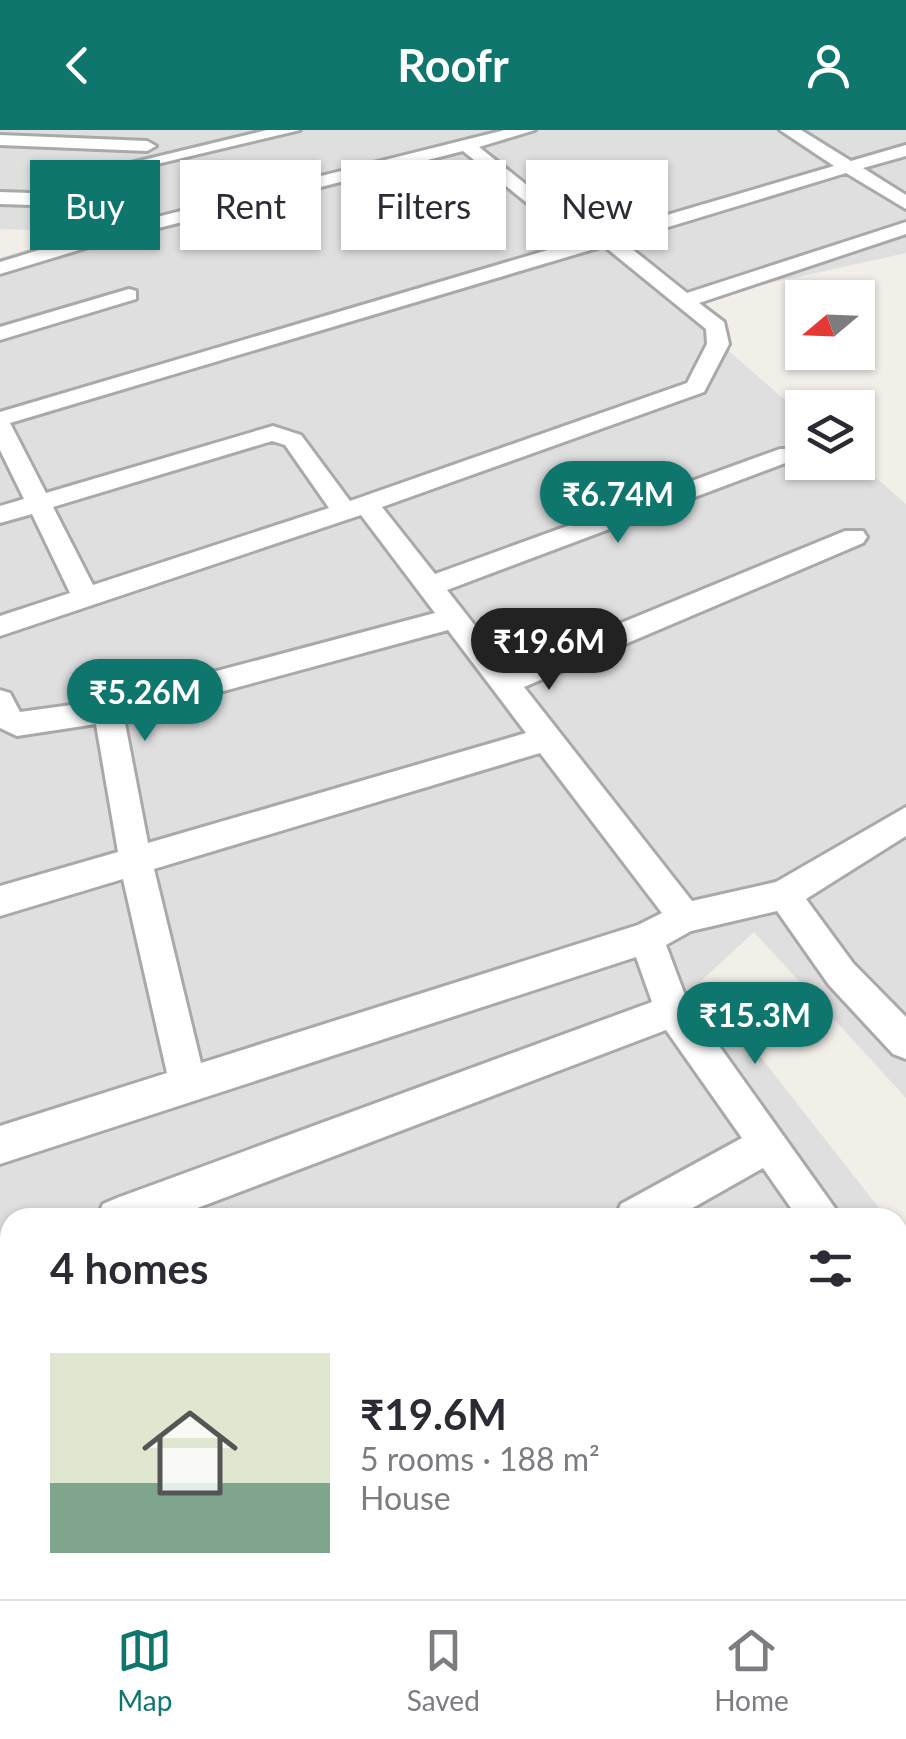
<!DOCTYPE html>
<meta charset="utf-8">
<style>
:root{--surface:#fff;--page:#f7f7f7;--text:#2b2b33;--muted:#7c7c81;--line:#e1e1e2;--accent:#0f766e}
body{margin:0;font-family:Lato,sans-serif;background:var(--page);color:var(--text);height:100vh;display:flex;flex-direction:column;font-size:38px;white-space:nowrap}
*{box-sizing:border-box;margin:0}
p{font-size:32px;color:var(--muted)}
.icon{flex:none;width:55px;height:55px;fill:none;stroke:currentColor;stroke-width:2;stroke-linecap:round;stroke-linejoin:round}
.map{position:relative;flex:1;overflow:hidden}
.drawer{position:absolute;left:0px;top:1078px;width:908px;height:392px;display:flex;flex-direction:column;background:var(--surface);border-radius:30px 30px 0 0;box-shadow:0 2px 8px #0004}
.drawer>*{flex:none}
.hud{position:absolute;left:30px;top:30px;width:848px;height:90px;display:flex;gap:20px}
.needle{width:65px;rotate:251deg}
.fabs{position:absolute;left:785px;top:150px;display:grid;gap:20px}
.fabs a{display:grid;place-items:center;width:90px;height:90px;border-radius:0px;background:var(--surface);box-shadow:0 2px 8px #0004;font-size:50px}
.price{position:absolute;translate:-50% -85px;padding:0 22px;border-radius:35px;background:var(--accent);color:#fff;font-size:32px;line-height:65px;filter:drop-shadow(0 2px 5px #0008)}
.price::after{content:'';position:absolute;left:50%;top:60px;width:30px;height:22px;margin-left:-15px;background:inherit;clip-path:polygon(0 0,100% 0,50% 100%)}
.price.current{background:#222;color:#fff}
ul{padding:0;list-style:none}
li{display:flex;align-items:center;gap:30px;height:250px;padding:0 50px}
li+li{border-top:2px solid var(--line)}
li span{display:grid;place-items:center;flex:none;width:280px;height:200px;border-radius:0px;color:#555}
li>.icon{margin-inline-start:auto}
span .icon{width:120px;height:120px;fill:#fffc;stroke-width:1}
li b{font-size:42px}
h2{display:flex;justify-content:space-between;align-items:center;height:120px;padding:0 50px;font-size:42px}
.tag{padding:0 35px;border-radius:0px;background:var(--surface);box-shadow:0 2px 8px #0004;font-size:35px;line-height:90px}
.tag.current{background:var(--accent);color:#fff}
header{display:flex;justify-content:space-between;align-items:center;height:130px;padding:0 50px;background:var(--accent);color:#fff;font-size:45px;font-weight:700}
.tab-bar{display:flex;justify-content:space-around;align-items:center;height:140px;border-top:2px solid var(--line);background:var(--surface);font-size:28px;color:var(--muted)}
.tab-bar a{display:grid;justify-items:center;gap:5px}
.tab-bar .current{color:var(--accent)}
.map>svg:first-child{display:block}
</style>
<header><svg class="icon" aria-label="back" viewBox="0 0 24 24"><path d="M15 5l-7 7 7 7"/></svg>Roofr<svg class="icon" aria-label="person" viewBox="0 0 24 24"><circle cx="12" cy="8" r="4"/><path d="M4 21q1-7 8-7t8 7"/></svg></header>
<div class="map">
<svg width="906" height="1469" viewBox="0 0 906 1469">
<rect width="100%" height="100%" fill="#f2efe9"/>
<path fill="#e0dfdf" d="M 0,0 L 906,0 L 906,123 L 675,174 L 802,285 L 802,332 L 858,332 L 906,374 L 906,968 L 754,802 L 701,851 L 886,1087 L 10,1088 L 10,1460 L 898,1460 L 898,1102 L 906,1113 L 906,1469 L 0,1469 L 0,128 L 85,102 L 0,99 Z"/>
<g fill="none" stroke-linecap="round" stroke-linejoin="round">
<defs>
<g id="minor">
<path d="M 267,0 L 300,0 L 140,38 L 131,33 Z"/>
<path d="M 505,0 L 535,0 L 479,17 L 592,107 L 834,36 L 780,0 L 801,0 L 851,31 L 906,15 L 906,26 L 863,38 L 906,65 L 906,79 L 846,43 L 622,111 L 687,163 L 906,92 L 906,104 L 699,173 L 724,192 L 729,214 L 704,262 L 382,377 L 435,444 L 780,319 L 796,319 L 800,324 L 796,329 L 447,460 L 509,539 L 845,401 L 863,401 L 867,407 L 863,413 L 524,557 L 692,771 L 776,752 L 906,677 L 906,706 L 806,769 L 853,833 L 906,887 L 906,929 L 893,924 L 829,855 L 777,781 L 691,801 L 666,815 L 687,871 L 842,1088 L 798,1088 L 763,1038 L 675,1088 L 615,1088 L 621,1074 L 742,1008 L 666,900 L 171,1088 L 97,1088 L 103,1074 L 117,1068 L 652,872 L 636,827 L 0,1034 L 0,996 L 167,943 L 123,749 L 0,786 L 0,756 L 118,722 L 96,594 L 17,606 L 0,598 L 0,560 L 10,563 L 20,582 L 108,570 L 435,483 L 361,385 L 0,506 L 0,486 L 70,463 L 32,384 L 0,393 L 0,376 L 24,369 L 0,320 L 0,282 L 575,112 L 463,21 L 115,109 L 0,144 L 0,132 L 101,101 ZM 604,116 L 706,199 L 707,214 L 687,253 L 350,371 L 301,305 L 273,296 L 46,363 L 10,293 ZM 272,311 L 285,315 L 329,378 L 93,455 L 53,377 ZM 448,500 L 526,603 L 148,713 L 124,588 ZM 540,623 L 662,783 L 638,795 L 201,933 L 154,739 Z"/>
<path d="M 0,5 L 147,11 L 156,16 L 147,21 L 0,15 Z"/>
<path d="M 0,62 L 123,66 L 132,72 L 123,78 L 0,74 Z"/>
<path d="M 129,159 L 136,161 L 136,169 L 0,210 L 0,197 Z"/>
<path d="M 10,1107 L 10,1147 L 0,1151 L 0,1111 Z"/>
<path d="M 898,1170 L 906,1173 L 906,1224 L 898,1221 Z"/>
<path d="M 906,1296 L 906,1343 L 898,1346 L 898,1299 Z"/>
<path d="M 0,1387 L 10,1391 L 10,1460 L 40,1460 L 42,1469 L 0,1469 Z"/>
<path d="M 500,1460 L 548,1460 L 552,1469 L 504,1469 Z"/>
<path d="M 670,1460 L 727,1460 L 723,1469 L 666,1469 Z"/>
</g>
</defs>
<use href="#minor" stroke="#a9a9a9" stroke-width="6"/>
<use href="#minor" fill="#fff" fill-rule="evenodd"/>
</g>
</svg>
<div class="fabs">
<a><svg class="needle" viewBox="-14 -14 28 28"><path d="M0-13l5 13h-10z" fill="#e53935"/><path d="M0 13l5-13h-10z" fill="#7c7c81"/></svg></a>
<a><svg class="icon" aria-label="layers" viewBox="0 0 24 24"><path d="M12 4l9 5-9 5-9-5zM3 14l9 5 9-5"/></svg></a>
</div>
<b class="price" style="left:618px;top:416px">₹6.74M</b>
<b class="price current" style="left:549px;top:563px">₹19.6M</b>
<b class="price" style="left:145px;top:614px">₹5.26M</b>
<b class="price" style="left:755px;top:937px">₹15.3M</b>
<div class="hud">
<a class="tag current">Buy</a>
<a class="tag">Rent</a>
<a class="tag">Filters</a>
<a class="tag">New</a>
</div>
<section class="drawer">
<h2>4 homes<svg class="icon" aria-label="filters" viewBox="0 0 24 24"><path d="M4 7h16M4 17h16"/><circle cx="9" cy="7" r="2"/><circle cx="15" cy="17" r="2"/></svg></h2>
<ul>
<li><span style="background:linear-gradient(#dfe7d0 65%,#7fa58c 0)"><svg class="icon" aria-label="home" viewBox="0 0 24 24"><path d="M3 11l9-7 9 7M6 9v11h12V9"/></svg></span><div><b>₹19.6M</b><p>5 rooms · 188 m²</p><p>House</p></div></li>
</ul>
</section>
</div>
<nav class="tab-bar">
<a class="current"><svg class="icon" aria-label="map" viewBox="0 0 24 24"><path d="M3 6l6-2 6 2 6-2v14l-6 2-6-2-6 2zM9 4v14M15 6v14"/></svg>Map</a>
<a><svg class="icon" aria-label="saved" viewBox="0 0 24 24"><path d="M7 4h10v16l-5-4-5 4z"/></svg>Saved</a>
<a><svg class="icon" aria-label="home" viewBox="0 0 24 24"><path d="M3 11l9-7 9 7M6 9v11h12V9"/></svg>Home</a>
</nav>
